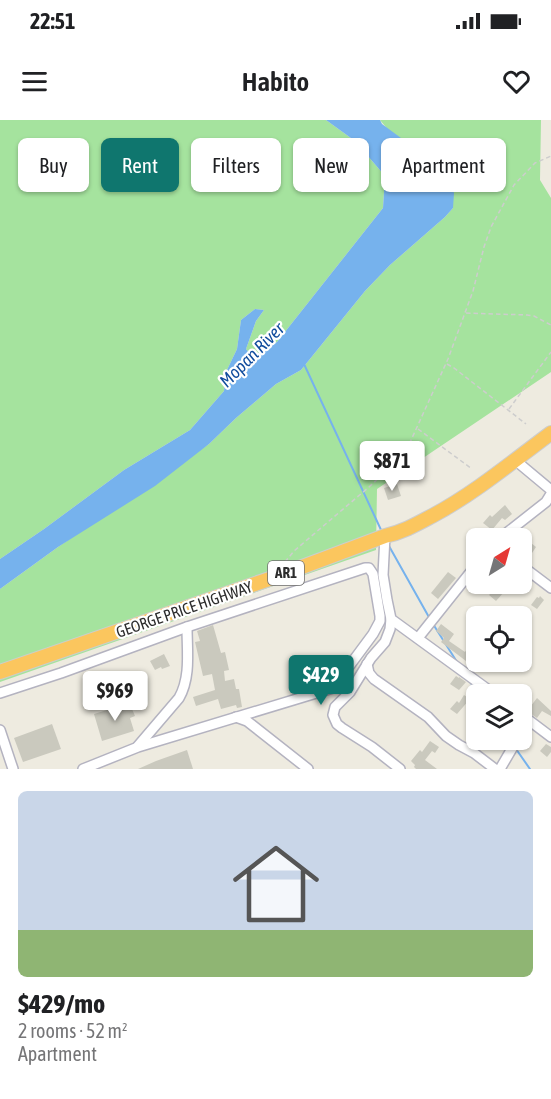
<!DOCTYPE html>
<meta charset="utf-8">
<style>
:root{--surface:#fff;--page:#f2f2f2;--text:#202124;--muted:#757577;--line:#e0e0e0;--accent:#0f766e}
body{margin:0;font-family:"Asap Condensed",sans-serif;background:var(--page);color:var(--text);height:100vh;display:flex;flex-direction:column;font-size:22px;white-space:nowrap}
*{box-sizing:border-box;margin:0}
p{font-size:20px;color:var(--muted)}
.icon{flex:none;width:33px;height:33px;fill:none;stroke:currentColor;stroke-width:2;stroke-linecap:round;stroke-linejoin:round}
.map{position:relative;height:649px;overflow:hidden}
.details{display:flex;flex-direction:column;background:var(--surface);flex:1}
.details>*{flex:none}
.top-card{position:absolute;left:18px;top:18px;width:516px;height:54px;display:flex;gap:12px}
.needle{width:39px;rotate:37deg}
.tools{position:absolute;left:466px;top:408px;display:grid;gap:12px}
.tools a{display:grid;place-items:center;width:66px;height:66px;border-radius:9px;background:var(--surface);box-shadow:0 2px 4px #0004;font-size:30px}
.price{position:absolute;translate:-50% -51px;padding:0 14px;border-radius:6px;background:#fff;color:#222;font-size:20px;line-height:39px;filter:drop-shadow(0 2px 3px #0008)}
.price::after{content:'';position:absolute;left:50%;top:36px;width:18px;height:14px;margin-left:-9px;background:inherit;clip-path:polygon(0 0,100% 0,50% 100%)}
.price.current{background:var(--accent);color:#fff}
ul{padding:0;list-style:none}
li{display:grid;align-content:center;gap:12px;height:318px;padding:0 18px}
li+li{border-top:2px solid var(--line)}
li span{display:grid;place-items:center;height:186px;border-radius:9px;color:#555}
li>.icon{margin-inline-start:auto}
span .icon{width:108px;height:108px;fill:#fffc;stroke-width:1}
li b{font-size:26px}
.pill{padding:0 21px;border-radius:9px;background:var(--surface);box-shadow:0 2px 4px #0004;font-size:21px;line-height:54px}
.pill.current{background:var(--accent);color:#fff}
.status{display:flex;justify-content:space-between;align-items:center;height:42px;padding:0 30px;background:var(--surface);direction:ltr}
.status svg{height:16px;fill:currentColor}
header{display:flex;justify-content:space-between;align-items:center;height:78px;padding:0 18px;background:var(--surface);font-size:27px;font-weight:600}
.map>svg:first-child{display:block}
</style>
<div class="status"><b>22:51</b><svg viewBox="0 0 49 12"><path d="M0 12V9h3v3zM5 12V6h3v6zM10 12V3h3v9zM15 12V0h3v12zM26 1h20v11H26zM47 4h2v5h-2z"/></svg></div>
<header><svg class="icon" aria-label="menu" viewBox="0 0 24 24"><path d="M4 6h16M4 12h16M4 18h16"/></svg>Habito<svg class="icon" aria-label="heart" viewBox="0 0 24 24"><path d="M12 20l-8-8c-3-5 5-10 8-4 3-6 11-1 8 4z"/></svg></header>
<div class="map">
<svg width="551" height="649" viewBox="0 0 551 649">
<rect width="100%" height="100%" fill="#eeebe0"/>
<g fill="#a5e39e">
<path d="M 0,0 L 326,0 L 355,21 L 385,56 L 383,88 L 277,222 L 253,238 L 246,229 L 256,201 L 264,190 L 255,189 L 241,200 L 237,229 L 226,252 L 224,271 L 190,310 L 124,350 L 44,409 L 0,439 Z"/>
<path d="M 380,0 L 541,0 L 540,60 L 551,78 L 551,252 L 377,369 L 376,430 L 0,562 L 0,469 L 58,427 L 209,324 L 236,298 L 276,264 L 301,250 L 365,171 L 390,145 L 445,97 L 453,88 Z"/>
</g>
<path fill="#76b2ed" d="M 326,0 L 380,0 L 382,4 L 420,32 L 448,60 L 454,73 L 453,88 L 445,97 L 390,145 L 365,171 L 301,250 L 276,264 L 236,298 L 209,324 L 155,366 L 58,427 L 0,469 L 0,439 L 44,409 L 124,350 L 190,310 L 224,271 L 226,252 L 237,229 L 241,200 L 255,189 L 264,190 L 256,201 L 246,229 L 253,238 L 277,222 L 383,88 L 385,56 L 355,21 Z"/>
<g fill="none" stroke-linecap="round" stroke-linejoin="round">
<g stroke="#76b2ed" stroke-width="2">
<path d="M 304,244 L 382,412"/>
<path d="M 389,426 L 430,499"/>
<path d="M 433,504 L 457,542"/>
<path d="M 470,562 L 479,574"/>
<path d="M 516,629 L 530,649"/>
</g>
</g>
<g fill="#cac9be">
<path d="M 397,364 L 401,376 L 388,380 L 384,368 Z"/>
<path d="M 505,385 L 512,394 L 505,400 L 502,398 L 492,410 L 483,403 L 490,395 L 492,397 Z"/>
<path d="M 475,408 L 482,417 L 477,418 L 476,421 L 469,413 Z"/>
<path d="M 531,423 L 536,427 L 530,436 L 525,432 Z"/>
<path d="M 448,452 L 456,458 L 438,479 L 431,473 Z"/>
<path d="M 498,466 L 504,472 L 496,481 L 489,475 Z"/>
<path d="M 540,476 L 544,480 L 537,489 L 531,485 L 537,477 L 539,478 Z"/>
<path d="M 441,504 L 454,514 L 449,521 L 465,532 L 467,529 L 472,534 L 466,541 L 441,522 L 444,518 L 436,511 Z"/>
<path d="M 213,505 L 221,533 L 225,532 L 229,550 L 224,551 L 225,561 L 234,559 L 236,569 L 239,569 L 242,587 L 237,588 L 236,585 L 221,589 L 218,579 L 196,586 L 193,577 L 215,570 L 212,554 L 203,556 L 195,522 L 200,521 L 197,511 Z"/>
<path d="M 164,534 L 170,546 L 162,549 L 161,547 L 155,550 L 150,541 Z"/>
<path d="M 456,556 L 459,558 L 459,557 L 466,562 L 459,570 L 450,564 Z"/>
<path d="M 464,575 L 470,579 L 457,594 L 450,589 L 457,581 L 459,583 Z"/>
<path d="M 537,578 L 551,591 L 551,596 L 542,591 L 537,598 L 527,591 Z"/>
<path d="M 126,584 L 127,590 L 132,589 L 135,596 L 130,598 L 134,611 L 102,621 L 94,594 Z"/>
<path d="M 52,604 L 61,629 L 23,642 L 14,618 Z"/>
<path d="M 430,621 L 439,627 L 435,633 L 432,631 L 425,640 L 437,649 L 416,649 L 414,647 L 415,645 L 411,641 L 420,630 L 422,632 Z"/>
<path d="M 546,624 L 551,627 L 551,632 L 547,637 L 540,631 Z"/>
<path d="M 187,630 L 193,649 L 138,649 L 156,641 Z"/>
</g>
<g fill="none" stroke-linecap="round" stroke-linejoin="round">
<defs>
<g id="minor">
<path d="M 515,340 L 551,370"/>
<path d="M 385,416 L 383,455 L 387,480 L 391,499 L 494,574"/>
<path d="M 502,418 L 504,415 L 546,382 L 551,374"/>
<path d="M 522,446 L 551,468"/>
<path d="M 391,499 L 390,509 L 385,522 L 371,538 L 350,572 L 335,587 L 333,595 L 337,604 L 342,608 L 372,627 L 400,649"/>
<path d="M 418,518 L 477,444"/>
<path d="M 367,544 L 369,553 L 374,559 L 428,597 L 446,616 L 459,625 L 474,633 L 495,649"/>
<path d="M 0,573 L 61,553 L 187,507 L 365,448 L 369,448 L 373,454 L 380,496 L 380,501 L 373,514 L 333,568 L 138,627 L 83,649"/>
<path d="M 522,595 L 551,617"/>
<path d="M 236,597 L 247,601 L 308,649"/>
<path d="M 0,610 L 13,649"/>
<path d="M 522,611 L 523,596"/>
<path d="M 138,626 L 179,578 C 191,557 187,531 187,507"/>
<path d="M 500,649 L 517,620"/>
</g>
<path id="highway" d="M 0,552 L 278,456 L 385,416 C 403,412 417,404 432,396 C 475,373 512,342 551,313"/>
</defs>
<use href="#minor" stroke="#b4b3c0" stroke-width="12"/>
<use href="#highway" stroke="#cdcdcd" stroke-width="16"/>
<g stroke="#cdcdcd" stroke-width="1.5" stroke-dasharray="4.5 3" stroke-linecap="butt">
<path d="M 466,193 L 527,195 L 534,196 L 551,205"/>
<path d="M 447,244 L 454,248 L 526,304"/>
<path d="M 509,289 L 551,232"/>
<path d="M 418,309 L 472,349"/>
<path d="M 285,442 L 294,431 L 369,367 L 400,338 L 407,329 L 448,239 L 473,171 L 484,127 L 491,107 L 514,65 L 535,43 L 551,36"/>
</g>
<use href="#minor" stroke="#fff" stroke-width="9"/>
<use href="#highway" stroke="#fbc65e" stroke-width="14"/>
</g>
<g text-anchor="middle" stroke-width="4.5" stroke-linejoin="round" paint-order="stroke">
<rect fill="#fff" stroke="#6c6c6c" stroke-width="1.5" x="268" y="441" width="36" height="24" rx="4.5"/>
<g font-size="15" font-weight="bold" fill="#2d2d2d">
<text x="286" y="458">AR1</text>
</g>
<g font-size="16" fill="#2d2d2d" stroke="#fff">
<text transform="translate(184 489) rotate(-19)" y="6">GEORGE PRICE HIGHWAY</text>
</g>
<g font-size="18" font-style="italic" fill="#104c9d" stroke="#fff">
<text transform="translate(252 235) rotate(-45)" y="6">Mopan River</text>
</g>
</g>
</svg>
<div class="tools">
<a><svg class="needle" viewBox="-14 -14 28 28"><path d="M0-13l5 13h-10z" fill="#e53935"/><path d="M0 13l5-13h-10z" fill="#757577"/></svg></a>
<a><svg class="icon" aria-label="locate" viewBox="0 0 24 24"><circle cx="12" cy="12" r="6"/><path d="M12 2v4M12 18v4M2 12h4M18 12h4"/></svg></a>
<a><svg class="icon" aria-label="layers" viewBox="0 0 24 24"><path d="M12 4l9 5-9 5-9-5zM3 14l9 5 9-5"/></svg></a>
</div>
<b class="price" style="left:392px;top:372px">$871</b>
<b class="price current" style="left:321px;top:586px">$429</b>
<b class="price" style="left:115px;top:602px">$969</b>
<div class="top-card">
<a class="pill">Buy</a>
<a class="pill current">Rent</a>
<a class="pill">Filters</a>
<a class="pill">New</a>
<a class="pill">Apartment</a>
</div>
</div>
<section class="details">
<ul>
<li><span style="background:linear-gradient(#c9d6e8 75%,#8fb573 0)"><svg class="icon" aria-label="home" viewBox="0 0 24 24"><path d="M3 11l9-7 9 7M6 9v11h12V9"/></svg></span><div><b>$429/mo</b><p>2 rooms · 52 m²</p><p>Apartment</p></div></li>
</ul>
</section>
